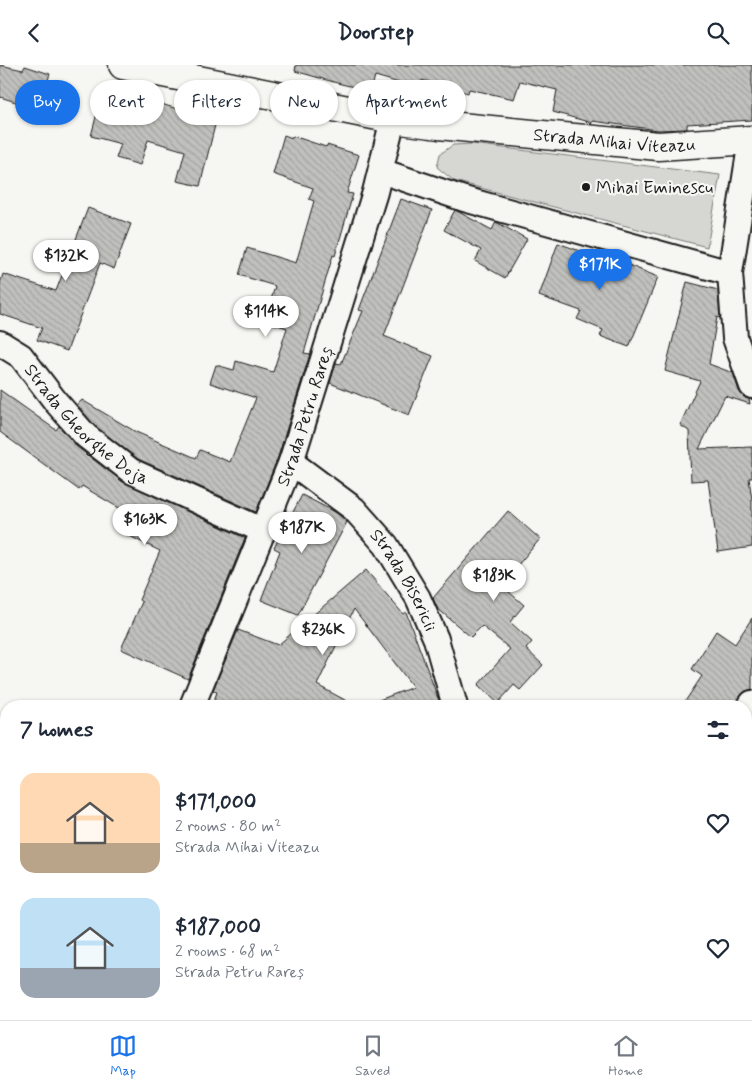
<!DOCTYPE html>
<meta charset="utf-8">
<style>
:root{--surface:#fff;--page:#f2f2f3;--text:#1f2937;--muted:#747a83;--line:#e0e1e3;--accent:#1a73e8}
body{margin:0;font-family:Mynerve,sans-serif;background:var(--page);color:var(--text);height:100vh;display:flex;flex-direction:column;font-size:19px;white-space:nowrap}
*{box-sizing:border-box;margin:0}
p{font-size:16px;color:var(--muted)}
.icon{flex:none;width:28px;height:28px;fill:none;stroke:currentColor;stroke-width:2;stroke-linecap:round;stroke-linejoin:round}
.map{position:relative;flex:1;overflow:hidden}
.drawer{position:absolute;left:0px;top:635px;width:752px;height:320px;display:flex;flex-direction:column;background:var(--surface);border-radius:20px 20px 0 0;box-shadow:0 1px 4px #0004}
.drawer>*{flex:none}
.banner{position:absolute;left:15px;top:15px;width:500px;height:45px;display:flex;gap:10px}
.price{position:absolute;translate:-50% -42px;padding:0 11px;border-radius:18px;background:#fff;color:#222;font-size:16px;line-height:32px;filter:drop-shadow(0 1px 2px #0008)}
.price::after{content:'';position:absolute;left:50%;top:30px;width:15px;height:11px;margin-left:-8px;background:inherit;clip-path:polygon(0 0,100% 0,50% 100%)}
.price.on{background:var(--accent);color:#fff}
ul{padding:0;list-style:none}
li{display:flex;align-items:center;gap:15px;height:125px;padding:0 20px}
li span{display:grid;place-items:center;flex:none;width:140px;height:100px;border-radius:15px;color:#555}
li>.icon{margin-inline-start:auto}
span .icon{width:60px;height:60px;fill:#fffc;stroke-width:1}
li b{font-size:21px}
h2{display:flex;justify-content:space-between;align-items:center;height:60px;padding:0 20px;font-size:21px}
.tag{padding:0 18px;border-radius:22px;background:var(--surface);box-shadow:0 1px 4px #0004;font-size:18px;line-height:45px}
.tag.on{background:var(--accent);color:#fff}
header{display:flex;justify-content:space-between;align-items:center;height:65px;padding:0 20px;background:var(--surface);font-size:22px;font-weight:700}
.dock{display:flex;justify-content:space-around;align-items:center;height:70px;border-top:1px solid var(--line);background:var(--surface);font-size:14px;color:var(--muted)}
.dock a{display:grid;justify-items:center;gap:2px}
.dock .on{color:var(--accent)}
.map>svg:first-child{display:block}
</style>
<header><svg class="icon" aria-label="back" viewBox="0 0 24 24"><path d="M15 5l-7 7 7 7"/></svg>Doorstep<svg class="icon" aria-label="search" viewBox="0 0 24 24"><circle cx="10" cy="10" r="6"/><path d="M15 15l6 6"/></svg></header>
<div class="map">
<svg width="752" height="955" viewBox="0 0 752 955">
<defs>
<pattern id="building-back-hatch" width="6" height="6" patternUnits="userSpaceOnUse" patternTransform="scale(1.25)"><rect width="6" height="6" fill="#c0c0bd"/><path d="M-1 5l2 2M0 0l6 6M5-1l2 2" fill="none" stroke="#a4a4a2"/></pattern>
</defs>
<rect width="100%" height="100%" fill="#f6f6f2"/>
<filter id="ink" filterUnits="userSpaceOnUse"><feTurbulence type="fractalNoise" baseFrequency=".02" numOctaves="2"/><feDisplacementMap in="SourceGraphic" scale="10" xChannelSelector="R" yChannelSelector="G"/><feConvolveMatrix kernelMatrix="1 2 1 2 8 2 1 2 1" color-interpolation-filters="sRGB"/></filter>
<g filter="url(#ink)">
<path fill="#d6d6d2" stroke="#797977" d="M 472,79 L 720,110 L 707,182 L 454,116 L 437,102 L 440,89 L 453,80 Z"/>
<g fill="url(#building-back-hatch)" stroke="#1c1c1c">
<path d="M 0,0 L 23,5 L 25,1 L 50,9 L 38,44 L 0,32 Z"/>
<path d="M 296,0 L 752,0 L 752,55 L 687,59 L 687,64 L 658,65 L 592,56 L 592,58 L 553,47 L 557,25 L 520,16 L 514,34 L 469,24 L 468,28 L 422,15 L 420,24 L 375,11 L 371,26 L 337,18 L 295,6 Z"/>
<path d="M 103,25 L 134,34 L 135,31 L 194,49 L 195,46 L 217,52 L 200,121 L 177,116 L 185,86 L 148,75 L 140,100 L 116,93 L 121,79 L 91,71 Z"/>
<path d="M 284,70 L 292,73 L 293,71 L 326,82 L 327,80 L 359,90 L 347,128 L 353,129 L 335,191 L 333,190 L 304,288 L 310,289 L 278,392 L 256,447 L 138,394 L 95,361 L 77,340 L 82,335 L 136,367 L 196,393 L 200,385 L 230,397 L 256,333 L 210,318 L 216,300 L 234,305 L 236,296 L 273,307 L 287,263 L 265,256 L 275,221 L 239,210 L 247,183 L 296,198 L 314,136 L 309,134 L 313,123 L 273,109 Z"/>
<path d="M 401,134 L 432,145 L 384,271 L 433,291 L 409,350 L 330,318 L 336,298 L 341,299 L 363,246 L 359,245 Z"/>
<path d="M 88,143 L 131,159 L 114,204 L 100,198 L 67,286 L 37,275 L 42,263 L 0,249 L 0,219 L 3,209 L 56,226 Z"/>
<path d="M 455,145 L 492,165 L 496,157 L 527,174 L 505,213 L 475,196 L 481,185 L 444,165 Z"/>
<path d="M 558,178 L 602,194 L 604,190 L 658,212 L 629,282 L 600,271 L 603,265 L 577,254 L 581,246 L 539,231 Z"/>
<path d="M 687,217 L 718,225 L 720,253 L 717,252 L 709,299 L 733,308 L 739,326 L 743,331 L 749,334 L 750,339 L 725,331 L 699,384 L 752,382 L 752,413 L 749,413 L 752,435 L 752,482 L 718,487 L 708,415 L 691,416 L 689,366 L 680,360 L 700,316 L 665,306 Z"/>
<path d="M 0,325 L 56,365 L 59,361 L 77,382 L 123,417 L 245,473 L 188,614 L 121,584 L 142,537 L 139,535 L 160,486 L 115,464 L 124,446 L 82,421 L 79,425 L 0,367 Z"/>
<path d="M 302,430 L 337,448 L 347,457 L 298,550 L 261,535 L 280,486 L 274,483 Z"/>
<path d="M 508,446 L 540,474 L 506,514 L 514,521 L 509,527 L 524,540 L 510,557 L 532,577 L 526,584 L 543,600 L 520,625 L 514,620 L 498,638 L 478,620 L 510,584 L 482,561 L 471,572 L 437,543 L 433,533 Z"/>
<path d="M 366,505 L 403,549 L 406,547 L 441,641 L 367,641 L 366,640 L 413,622 L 354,544 L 317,620 L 356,641 L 212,641 L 217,627 L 213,625 L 238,565 L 278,580 Z"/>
<path d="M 752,553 L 752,624 L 746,626 L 741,630 L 734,641 L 682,641 L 702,611 L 692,604 L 716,566 L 735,579 Z"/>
</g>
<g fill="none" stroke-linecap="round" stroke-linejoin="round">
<defs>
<g id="street">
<path d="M 381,106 L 464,134 L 730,208 L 751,75"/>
<path d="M 730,208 L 735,273 L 752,321"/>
<path id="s1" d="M 0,278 L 21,291 L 56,337 L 86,371 L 131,406 L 264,466"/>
<path id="s2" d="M 291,397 L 354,444 L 386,480 L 418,533 L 436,574 L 455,641"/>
<path id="s3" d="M 192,641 L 291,397 L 375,127 L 393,54"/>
<path d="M 746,647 L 752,638"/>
<path d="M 746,760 L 752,764"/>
<path d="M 0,864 L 6,870"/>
<path d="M 746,941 L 752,913"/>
<path d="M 87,949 L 89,955"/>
</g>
<g id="primary">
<path id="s4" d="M 123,0 L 393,54 L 439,60 L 658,81 L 752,75"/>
</g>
</defs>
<use href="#street" stroke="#1c1c1c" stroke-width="28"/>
<use href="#primary" stroke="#1c1c1c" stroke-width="31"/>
<use href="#street" stroke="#f6f6f2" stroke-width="24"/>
<use href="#primary" stroke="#f6f6f2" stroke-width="28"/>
</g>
</g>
<circle fill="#1c1c1c" stroke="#f6f6f2" stroke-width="2" cx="586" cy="122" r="5"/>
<g text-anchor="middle" stroke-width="4.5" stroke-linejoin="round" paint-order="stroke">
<g font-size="18" fill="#1c1c1c" stroke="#f6f6f2">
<text dy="6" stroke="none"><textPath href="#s4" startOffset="498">Strada Mihai Viteazu</textPath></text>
<text dy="6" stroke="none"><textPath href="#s3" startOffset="311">Strada Petru Rareș</textPath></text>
<text dy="6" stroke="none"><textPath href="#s1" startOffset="120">Strada Gheorghe Doja</textPath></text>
<text dy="6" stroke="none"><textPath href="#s2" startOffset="166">Strada Bisericii</textPath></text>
</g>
<g font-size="18" fill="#1c1c1c" stroke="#f6f6f2" text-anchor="start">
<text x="596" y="128">Mihai Eminescu</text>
</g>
</g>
</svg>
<b class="price" style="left:66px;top:217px">$132K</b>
<b class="price on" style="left:600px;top:226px">$171K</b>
<b class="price" style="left:266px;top:273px">$114K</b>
<b class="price" style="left:145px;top:481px">$163K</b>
<b class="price" style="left:302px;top:489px">$187K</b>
<b class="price" style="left:494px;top:537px">$183K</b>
<b class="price" style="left:323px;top:591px">$236K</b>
<div class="banner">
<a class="tag on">Buy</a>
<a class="tag">Rent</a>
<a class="tag">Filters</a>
<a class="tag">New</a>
<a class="tag">Apartment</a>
</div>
<section class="drawer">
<h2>7 homes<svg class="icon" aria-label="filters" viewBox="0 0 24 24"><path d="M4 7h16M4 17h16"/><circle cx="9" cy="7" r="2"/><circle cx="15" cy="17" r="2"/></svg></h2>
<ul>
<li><span style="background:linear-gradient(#ffd9b3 70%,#b9a48a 0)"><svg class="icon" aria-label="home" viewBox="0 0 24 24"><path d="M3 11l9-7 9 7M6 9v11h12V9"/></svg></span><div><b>$171,000</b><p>2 rooms · 80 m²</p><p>Strada Mihai Viteazu</p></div><svg class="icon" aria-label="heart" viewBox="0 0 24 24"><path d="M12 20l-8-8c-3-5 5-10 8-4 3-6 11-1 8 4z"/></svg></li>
<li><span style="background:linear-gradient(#bfe0f5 70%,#9aa5b1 0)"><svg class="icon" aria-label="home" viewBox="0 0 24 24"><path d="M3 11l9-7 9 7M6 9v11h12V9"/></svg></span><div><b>$187,000</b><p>2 rooms · 68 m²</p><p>Strada Petru Rareș</p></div><svg class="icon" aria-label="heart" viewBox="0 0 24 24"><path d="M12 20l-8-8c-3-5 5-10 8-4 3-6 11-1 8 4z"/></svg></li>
</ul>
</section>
</div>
<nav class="dock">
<a class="on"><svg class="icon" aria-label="map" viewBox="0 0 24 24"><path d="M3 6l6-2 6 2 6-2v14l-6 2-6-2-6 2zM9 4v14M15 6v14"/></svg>Map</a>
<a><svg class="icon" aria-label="saved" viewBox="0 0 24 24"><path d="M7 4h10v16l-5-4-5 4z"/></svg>Saved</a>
<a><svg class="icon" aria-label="home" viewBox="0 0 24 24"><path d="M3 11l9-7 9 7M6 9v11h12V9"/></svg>Home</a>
</nav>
